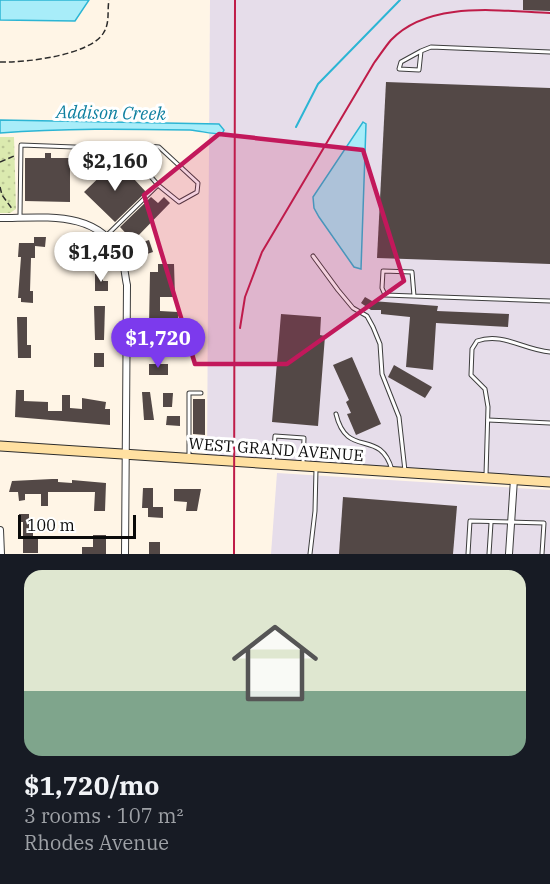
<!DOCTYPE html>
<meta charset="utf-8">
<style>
:root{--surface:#171b24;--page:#242831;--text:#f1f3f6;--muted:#9ea1a6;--line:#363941;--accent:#7c3aed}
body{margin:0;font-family:"IBM Plex Serif",serif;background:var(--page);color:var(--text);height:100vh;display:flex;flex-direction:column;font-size:22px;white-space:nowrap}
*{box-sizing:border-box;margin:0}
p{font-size:20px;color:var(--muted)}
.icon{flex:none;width:33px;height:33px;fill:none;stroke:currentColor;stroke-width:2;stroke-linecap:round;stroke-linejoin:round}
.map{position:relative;height:554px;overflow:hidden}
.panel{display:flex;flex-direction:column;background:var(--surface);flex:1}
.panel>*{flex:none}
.scale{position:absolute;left:18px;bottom:15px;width:118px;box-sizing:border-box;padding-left:6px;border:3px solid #0a0a0a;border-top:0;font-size:16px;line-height:21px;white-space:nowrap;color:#0a0a0a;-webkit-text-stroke:4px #fff;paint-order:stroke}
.price{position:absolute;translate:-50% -51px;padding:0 14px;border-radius:21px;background:#fff;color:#222;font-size:20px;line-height:39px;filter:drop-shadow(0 2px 3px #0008)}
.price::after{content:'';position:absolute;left:50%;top:36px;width:18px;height:14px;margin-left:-9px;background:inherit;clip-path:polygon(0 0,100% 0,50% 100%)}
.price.selected{background:var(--accent);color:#fff}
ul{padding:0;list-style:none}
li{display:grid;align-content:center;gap:12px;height:318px;padding:0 24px}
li+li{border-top:2px solid var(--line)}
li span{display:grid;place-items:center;height:186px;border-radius:18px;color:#555}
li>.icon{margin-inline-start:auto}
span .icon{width:108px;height:108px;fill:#fffc;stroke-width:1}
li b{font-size:26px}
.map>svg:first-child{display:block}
</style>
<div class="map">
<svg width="550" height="554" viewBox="0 0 550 554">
<defs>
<pattern id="park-dots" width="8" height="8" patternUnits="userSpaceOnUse" patternTransform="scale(1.5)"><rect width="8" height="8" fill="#dbeaaf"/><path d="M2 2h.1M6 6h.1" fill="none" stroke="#bbc795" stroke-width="1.8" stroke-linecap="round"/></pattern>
</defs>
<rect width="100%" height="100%" fill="#fff5e6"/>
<g fill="#e6ddea">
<path d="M 210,0 L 550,0 L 550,483 L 207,458 Z"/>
<path d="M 277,473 L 550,490 L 550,554 L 271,554 Z"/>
</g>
<path fill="url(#park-dots)" d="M 0,137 L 14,137 L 16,209 L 10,213 L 0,213 Z"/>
<g fill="#a8edf9" stroke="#2cb5d4" stroke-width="1.5">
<path d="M 0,0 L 89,0 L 75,21 L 0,20 Z"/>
<path d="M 0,120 L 219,124 L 224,130 L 222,134 C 211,134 201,131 190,130 C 127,129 63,128 0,133 Z"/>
<path d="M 363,122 L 366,124 L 361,269 L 354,267 L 319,217 L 314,208 L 313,197 Z"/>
</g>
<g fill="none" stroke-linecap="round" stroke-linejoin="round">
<path stroke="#2cb5d4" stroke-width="2" d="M 296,127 L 318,84 L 400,0"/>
</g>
<g fill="#534846">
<path d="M 523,0 L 550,0 L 550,11 L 523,10 Z"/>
<path d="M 386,82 L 550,88 L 550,264 L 377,258 Z"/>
<path d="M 45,153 L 51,153 L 51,158 L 70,158 L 70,202 L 25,201 L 25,158 L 45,158 Z"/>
<path d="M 115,162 L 128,175 L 132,171 L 137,176 L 134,179 L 146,192 L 115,222 L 84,192 Z"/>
<path d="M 151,197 L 158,203 L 164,197 L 170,203 L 133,241 L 120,227 Z"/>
<path d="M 34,237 L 46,237 L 45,247 L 35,246 L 35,258 L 31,258 L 30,291 L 33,291 L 33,303 L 21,302 L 21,298 L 18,298 L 21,257 L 18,257 L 19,243 L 34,243 Z"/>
<path d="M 149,240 L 153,252 L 144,255 L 140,243 Z"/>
<path d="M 66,247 L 86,248 L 86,259 L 77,259 L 77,265 L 65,264 Z"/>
<path d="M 158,264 L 174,264 L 175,297 L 160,297 L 160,311 L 178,312 L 178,319 L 163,319 L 163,326 L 149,326 L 150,272 L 158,272 Z"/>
<path d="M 95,274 L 103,274 L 103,281 L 108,281 L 108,291 L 95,291 Z"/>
<path d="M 365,297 L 372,301 L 438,306 L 437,311 L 509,314 L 508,327 L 436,323 L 433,370 L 406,367 L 410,317 L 381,314 L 381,310 L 371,310 L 361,303 Z"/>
<path d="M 94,306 L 105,306 L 104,340 L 95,340 Z"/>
<path d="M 281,314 L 321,317 L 320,335 L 325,336 L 318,426 L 272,422 Z"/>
<path d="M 17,317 L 27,317 L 27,345 L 31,345 L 31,358 L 18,358 Z"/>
<rect x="149" y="342" width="14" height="9"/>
<rect x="94" y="353" width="10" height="14"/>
<path d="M 352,357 L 381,424 L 356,435 L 347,414 L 351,413 L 346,402 L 349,400 L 333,365 Z"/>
<rect x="149" y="364" width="19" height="11"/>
<path d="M 394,365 L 432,387 L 425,398 L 388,377 Z"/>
<path d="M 16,390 L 24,390 L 24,401 L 48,402 L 48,411 L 62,411 L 62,395 L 70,395 L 70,408 L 82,409 L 82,398 L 106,402 L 105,409 L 110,409 L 110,425 L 15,417 Z"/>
<path d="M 142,392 L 150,392 L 154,420 L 144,420 Z"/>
<path d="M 163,393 L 173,393 L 172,407 L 163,407 Z"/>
<path d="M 193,399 L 205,399 L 205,435 L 193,434 Z"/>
<path d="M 167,416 L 180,416 L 180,426 L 166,425 Z"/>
<path d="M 52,479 L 58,479 L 58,482 L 72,483 L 72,480 L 106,483 L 105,511 L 94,511 L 95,492 L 48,492 L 48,506 L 41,506 L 41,494 L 25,494 L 25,500 L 19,501 L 18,492 L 9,492 L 12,481 Z"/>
<path d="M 143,488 L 153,488 L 153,507 L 163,507 L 163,518 L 148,517 L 148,508 L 142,508 Z"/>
<path d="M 174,489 L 201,489 L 197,511 L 186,511 L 187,502 L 174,501 Z"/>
<path d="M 343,497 L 457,506 L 453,554 L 339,554 Z"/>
<path d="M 19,514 L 29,514 L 29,529 L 33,529 L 33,539 L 38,539 L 38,553 L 23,553 L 23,522 L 19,522 Z"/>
<path d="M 93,535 L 106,535 L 106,554 L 82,554 L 82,547 L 93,547 Z"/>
<rect x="149" y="542" width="11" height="12"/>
</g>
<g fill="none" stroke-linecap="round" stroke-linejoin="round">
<defs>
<g id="lane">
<path d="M 421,51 L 419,70 L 399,69 L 401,62 L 421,51 L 431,47 L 550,52"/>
<path d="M 127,149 L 137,145 L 159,147 L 198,183 L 197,192 L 179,202 L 158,185"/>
<path d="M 20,216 L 21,145 L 127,149 L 158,185 L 106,236"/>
<path d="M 313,256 L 338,290 L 353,308 L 367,316 L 373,327 L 380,344 L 382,374 L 399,417 L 405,471"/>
<path d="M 414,296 L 412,272 L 383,271 L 382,288 L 385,295 L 550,301"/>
<path d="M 336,414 C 347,460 380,427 392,470"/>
<path d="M 488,420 L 550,423"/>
<path d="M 189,457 L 189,393 L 201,393"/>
<path d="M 273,463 L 275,436 L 304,438 L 303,463"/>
<path d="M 486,475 L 488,407 L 485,389 L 471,375 L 472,349 L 477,341 C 503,332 524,350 550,352"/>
<path d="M 310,554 L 315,511 L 316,469"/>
<path d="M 468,554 L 470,521 L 544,523 L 542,554"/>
<path d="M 489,554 L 491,523"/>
</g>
<g id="street">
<path d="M 0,218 C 43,218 100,209 121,258 C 125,266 125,277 127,285 L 125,554"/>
<path d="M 0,530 L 1,554"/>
<path d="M 509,554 L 514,479"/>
</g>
<path id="secondary" d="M 0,446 L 550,482"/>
</defs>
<use href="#lane" stroke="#3d3d3d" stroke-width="5"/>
<use href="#street" stroke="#3d3d3d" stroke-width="8"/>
<use href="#secondary" stroke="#2c2c2c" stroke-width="11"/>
<g stroke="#2c2c2c" stroke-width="1.5" stroke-dasharray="6 3" stroke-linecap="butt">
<path d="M 0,62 C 25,63 92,55 104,32 C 110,22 107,11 109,0"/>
<path d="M 0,162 L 14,156"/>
<path d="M 0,187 L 2,195 L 13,210"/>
</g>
<use href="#lane" stroke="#fff" stroke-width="3"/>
<use href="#street" stroke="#fff" stroke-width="6"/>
<use href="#secondary" stroke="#ffe0a1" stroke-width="9"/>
<g stroke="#bf1c48" stroke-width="2">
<path d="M 240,328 L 245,297 L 262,252 L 374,63 C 380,55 385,47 391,40 C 429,0 499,11 550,13"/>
<path d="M 234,554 L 235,0"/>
</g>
</g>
<path fill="#c2185b" fill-opacity="0.2" stroke="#c2185b" stroke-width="4.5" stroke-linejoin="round" d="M 219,134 L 363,150 L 404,281 L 287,364 L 195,364 L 144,195 Z"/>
<g text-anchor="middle" stroke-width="6" stroke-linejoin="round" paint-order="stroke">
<g font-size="16" fill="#0a0a0a" stroke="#fff">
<text transform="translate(276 449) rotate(4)" y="6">WEST GRAND AVENUE</text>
</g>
<g font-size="18" font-style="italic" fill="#0f80a0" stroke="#fff">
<text transform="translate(111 113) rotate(1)" y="6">Addison Creek</text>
</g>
</g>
</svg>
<div class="scale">100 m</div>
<b class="price" style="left:115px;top:192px">$2,160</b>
<b class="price" style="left:101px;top:283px">$1,450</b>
<b class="price selected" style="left:158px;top:369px">$1,720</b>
</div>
<section class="panel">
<ul>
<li><span style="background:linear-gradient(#dfe7d0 65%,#7fa58c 0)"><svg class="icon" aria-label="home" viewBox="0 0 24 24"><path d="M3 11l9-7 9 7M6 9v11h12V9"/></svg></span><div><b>$1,720/mo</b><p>3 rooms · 107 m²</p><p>Rhodes Avenue</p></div></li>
</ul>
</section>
